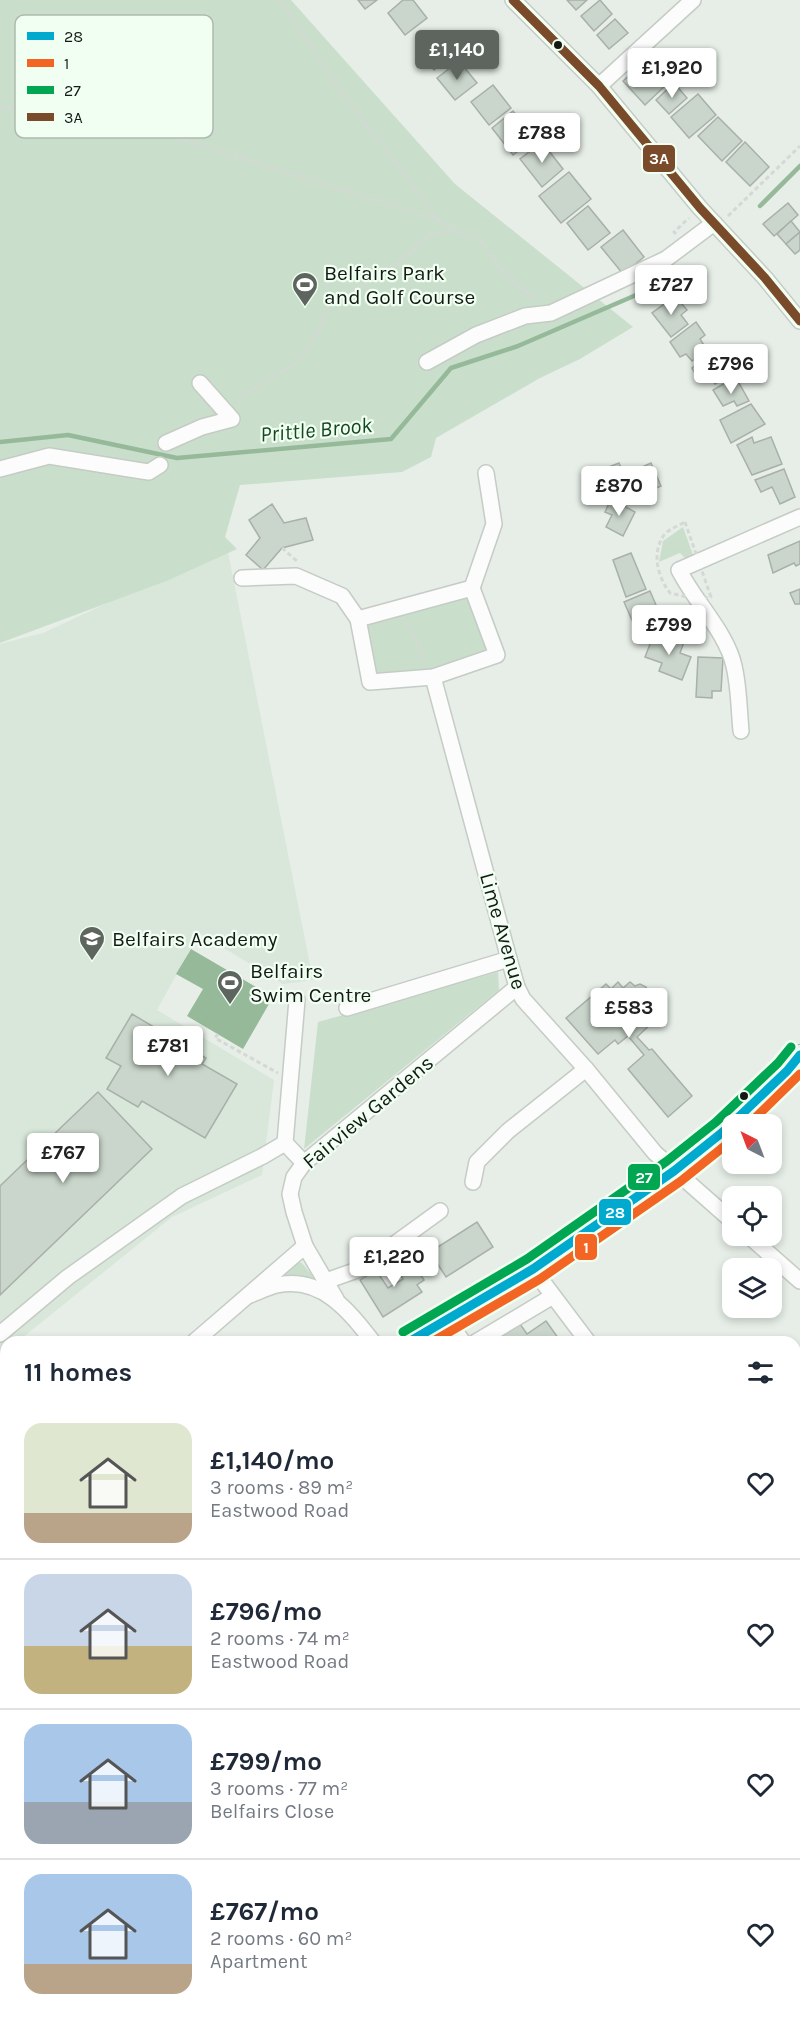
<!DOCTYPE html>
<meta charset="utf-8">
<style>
:root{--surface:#fff;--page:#f2f2f3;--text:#1f2937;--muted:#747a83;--line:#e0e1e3;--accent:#5e645e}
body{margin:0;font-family:Karla,sans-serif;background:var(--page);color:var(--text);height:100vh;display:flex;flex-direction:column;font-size:22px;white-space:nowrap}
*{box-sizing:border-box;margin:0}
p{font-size:20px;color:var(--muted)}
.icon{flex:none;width:33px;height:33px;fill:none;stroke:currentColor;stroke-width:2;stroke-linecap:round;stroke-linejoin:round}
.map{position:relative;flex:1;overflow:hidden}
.drawer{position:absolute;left:0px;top:1336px;width:801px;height:686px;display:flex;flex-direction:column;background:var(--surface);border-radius:18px 18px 0 0;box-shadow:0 3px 9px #0003}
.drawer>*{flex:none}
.needle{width:39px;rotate:318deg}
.controls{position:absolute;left:722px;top:1114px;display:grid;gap:12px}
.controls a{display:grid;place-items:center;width:60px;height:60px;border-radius:12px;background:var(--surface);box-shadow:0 3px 9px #0003;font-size:30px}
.price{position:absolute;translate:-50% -51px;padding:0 14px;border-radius:6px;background:#fff;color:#222;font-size:20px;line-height:39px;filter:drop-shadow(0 2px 3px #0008)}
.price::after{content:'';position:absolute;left:50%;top:36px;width:18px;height:14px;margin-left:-9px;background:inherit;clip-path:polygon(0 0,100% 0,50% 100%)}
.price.selected{background:var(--accent);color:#fff}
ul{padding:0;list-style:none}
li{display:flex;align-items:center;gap:18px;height:150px;padding:0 24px}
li+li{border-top:2px solid var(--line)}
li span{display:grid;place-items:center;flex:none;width:168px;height:120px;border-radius:18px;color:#555}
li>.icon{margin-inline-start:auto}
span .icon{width:72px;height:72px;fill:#fffc;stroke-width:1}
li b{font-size:26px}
h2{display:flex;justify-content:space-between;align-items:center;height:72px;padding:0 24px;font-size:26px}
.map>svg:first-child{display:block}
</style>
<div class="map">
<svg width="800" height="2021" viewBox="0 0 800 2021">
<rect width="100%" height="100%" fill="#e6eee7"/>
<path fill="#d8e7d9" d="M 227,547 L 313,980 L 283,984 L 199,933 L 157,1010 L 274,1080 L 262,1175 L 172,1217 L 17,1342 L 6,1342 L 6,1351 L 0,1356 L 0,644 L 43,633 Z"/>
<g fill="#c9dfcc">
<path d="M 0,0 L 291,0 L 455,184 L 633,327 L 580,359 L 540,378 L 436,438 L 431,457 L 402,472 L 240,485 L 225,537 L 237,549 L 169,580 L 0,643 Z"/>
<path d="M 683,527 L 693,555 L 686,559 L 680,553 L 659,562 L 663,541 Z"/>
<path d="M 470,593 L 491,651 L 431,672 L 375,677 L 364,623 Z"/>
<path d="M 498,972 L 499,990 L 304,1149 L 318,1022 Z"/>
<path d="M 297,1262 L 302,1263 L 315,1279 L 312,1281 L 285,1278 L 284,1275 Z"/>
</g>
<path fill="#96b99a" d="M 191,949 L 273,997 L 243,1049 L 187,1016 L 203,989 L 176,974 Z"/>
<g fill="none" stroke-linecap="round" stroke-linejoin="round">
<g stroke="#96b99a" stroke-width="4.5">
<path d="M 760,206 L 800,166"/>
<path d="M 0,442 L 68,435 L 177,458 L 391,439 L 451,368 L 518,346 L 694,270"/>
</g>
</g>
<g fill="#cad6cb" stroke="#a9afaa" stroke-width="1.5">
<path d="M 358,0 L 377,0 L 365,9 Z"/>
<path d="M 403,0 L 413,0 L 427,18 L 405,35 L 388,13 Z"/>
<path d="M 567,0 L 587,0 L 576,10 Z"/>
<path d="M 600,0 L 612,14 L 594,31 L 581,16 Z"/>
<path d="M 615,19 L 628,33 L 609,49 L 597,35 Z"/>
<path d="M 437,31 L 455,53 L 434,70 L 416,48 Z"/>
<path d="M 657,50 L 671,64 L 663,72 L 671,80 L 645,105 L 623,81 Z"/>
<path d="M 459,61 L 477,83 L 455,100 L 437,78 Z"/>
<path d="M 674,83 L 687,98 L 669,114 L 656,100 Z"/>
<path d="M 493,85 L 511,108 L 489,125 L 471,102 Z"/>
<path d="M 698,94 L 716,115 L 689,138 L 671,117 Z"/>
<path d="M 513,111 L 535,138 L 513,155 L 492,128 Z"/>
<path d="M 718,117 L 742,141 L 722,161 L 698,136 Z"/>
<path d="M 542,142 L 563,169 L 542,187 L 520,159 Z"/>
<path d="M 745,142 L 769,167 L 750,186 L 726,162 Z"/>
<path d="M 569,172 L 591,199 L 561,223 L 539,196 Z"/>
<path d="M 788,203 L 798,215 L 774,236 L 763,224 Z"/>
<path d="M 588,206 L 610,233 L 588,250 L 567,223 Z"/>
<path d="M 791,221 L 800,232 L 786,244 L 777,234 Z"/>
<path d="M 623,230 L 644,257 L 623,274 L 601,247 Z"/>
<path d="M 800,232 L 800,250 L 795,254 L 786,244 Z"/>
<path d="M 675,296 L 687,310 L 681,315 L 688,324 L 671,337 L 652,313 Z"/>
<path d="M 696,322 L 705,335 L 700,339 L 707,350 L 692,361 L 686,354 L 680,357 L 670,342 Z"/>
<path d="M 715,350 L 730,374 L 715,384 L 707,373 L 698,379 L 692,368 Z"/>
<path d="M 725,383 L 728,388 L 739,383 L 749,401 L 737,406 L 734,401 L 723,406 L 713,390 Z"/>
<path d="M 751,404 L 765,424 L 731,443 L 720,420 Z"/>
<path d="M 752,437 L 754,443 L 771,437 L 782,464 L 752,475 L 737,445 Z"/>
<path d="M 619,463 L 624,475 L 651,463 L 661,486 L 639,495 L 636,488 L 631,490 L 629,485 L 621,488 L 601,470 Z"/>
<path d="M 784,469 L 795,497 L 780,504 L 772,487 L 761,492 L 755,480 Z"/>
<path d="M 611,499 L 635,512 L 623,536 L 606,527 L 612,515 L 605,512 Z"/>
<path d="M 272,504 L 284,523 L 306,518 L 313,540 L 282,548 L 263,570 L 246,555 L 260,538 L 249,520 Z"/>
<path d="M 800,541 L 800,564 L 796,566 L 794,563 L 773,573 L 768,555 Z"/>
<path d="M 631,553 L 646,589 L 626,597 L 613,560 Z"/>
<path d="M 800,589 L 800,604 L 795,604 L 790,593 Z"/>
<path d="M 650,591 L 656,605 L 646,631 L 638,634 L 624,602 Z"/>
<path d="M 659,633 L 684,642 L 680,653 L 691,657 L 682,680 L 659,671 L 662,663 L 645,657 L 652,639 L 656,639 Z"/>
<path d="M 698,657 L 723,658 L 721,691 L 712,691 L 712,698 L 696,697 Z"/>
<path d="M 618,982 L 623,988 L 630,982 L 635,986 L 640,984 L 646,987 L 648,991 L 646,997 L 652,1006 L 647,1011 L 654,1021 L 637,1037 L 649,1050 L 652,1049 L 692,1096 L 668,1117 L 628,1069 L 644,1055 L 628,1036 L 618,1044 L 615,1040 L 598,1054 L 566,1018 L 606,984 L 611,989 Z"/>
<path d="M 132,1014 L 206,1058 L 202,1064 L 237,1084 L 205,1138 L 142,1101 L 138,1107 L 107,1089 L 121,1066 L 106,1058 Z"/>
<path d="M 98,1092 L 152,1149 L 0,1295 L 0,1186 Z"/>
<path d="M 477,1222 L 493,1247 L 446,1277 L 430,1252 Z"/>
<path d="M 411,1259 L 424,1280 L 417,1285 L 422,1292 L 383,1317 L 360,1280 L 376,1270 L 388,1288 L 403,1279 L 397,1269 Z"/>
<path d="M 546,1321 L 561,1342 L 493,1342 L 520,1324 L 527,1334 Z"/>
</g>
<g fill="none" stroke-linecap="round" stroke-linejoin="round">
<defs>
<g id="minor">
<path d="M 513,0 L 599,86 L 700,208 L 765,278 L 800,321"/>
<path d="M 599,86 L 693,0"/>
<path d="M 427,362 L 476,335 L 525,316 L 551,313 L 666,259 L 714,223"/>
<path d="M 166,443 L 202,427 L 232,419 L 200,383"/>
<path d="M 0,469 L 49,456 L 142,471 L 149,472 L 160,465"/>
<path d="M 242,578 L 296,576 L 342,596 L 358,619"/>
<path d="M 472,588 L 497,655 L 433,677 L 370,682 L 358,619 Z"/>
<path d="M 472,588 L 494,524 L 486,473"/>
<path d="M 433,677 L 509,959 L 517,987 L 523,999 L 586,1069 L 655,1153 L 732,1221"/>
<path d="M 741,731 C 739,710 739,687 734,666 C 727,633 695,602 679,570 L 800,517"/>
<path d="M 297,1000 L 285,1143 L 304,1163"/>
<path d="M 347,1008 L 509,959"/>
<path d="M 473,1182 L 477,1162 L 508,1131 L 586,1069"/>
<path d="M 749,1236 L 800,1281"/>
<path d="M 533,1269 L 588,1342"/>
<path d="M 326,1281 L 360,1269 L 440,1211"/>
<path d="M 250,1295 C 258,1292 268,1287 277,1285 C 322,1276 349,1311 373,1342"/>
<path d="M 336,1299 L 305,1246 L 294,1212 L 290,1194 L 294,1177 L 304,1163 L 517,987"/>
<path d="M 447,1320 L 463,1342"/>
<path d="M 0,1334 L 68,1277 L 182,1196 L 263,1156 L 285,1143"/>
<path d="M 194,1342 L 305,1246"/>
<path d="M 476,1342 L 553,1296"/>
<path d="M 0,1459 L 6,1464"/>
<path d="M 0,1511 L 6,1505"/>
<path d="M 795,1642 L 800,1642"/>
<path d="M 0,1732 L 6,1737"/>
<path d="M 795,1861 L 800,1865"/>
<path d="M 795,1955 L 800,1952"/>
<path d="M 0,1994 L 6,1999"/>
<path d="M 26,2016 L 31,2021"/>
<path d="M 343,2016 L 349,2021"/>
<path d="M 676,2016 L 682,2021"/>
<path d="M 705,2021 L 711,2016"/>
</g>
<g id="major">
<path d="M 409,1342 L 533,1269 L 674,1171 L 724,1131 L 787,1071 L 800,1055"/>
<path d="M 0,1937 L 6,1933"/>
</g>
</defs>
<use href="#minor" stroke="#c5cbc5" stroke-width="18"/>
<use href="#major" stroke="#a5b7a8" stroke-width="22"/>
<g stroke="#d5d8d5" stroke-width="3" stroke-dasharray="4.5 3" stroke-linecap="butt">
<path d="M 280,0 L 347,100 L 439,220 L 455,230"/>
<path d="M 0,107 L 87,115 L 135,125 L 439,220"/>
<path d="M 728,216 L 800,146"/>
<path d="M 676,234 L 674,232 L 689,218"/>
<path d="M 239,404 L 242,396 L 300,360 L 317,334 L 328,306 L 405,258 L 428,235 L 456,231 L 481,241 L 505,274 L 536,301"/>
<path d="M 685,522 L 711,597 L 695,599 L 670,593 C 658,577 651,554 664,535 C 669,529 678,526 685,522 Z"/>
<path d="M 282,548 L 297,561"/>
<path d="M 405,622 C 417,635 420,647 423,664"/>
<path d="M 218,1034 L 215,1038 L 278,1073"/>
</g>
<use href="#minor" stroke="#fbfcfb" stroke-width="15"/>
<use href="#major" stroke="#e8f1ea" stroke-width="20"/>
<defs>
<path id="bus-1" d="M 409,1342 L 533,1269 L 674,1171 L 724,1131 L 787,1071 L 800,1055"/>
<g id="bus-2">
<path d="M 748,1125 L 800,1074"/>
<path d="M 432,1342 L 540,1279 L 681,1181 L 732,1140"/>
</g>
<path id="bus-3" d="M 403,1332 L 527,1259 L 667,1161 L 716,1122 L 778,1063 L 791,1047"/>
<path id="bus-4" d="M 513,0 L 599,86 L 700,208 L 765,278 L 800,321"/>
</defs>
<use href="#bus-1" stroke="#f0fff1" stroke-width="14"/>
<use href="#bus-2" stroke="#f0fff1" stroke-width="14"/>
<use href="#bus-3" stroke="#f0fff1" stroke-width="14"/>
<use href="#bus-4" stroke="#f0fff1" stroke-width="14"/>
<use href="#bus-1" stroke="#00a9ce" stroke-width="9"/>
<use href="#bus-2" stroke="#f26522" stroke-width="9"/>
<use href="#bus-3" stroke="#00a651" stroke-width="9"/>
<use href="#bus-4" stroke="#7a4b2a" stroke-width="9"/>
</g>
<defs>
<symbol id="stadium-pin" viewBox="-11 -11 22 30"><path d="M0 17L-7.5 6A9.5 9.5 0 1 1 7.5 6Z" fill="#5e645e" stroke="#f0fff1"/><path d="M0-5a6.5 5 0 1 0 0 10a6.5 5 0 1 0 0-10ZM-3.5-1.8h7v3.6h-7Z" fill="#fff"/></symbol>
<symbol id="school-pin" viewBox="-11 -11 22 30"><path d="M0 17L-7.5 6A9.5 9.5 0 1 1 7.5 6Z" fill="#5e645e" stroke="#f0fff1"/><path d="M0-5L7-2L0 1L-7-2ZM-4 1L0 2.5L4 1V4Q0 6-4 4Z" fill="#fff"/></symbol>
</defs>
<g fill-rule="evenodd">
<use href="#stadium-pin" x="290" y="270" width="30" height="40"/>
<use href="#school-pin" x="77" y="924" width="30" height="40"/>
<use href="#stadium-pin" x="215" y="968" width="30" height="40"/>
</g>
<g fill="#141914" stroke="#f0fff1" stroke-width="2">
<circle cx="558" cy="45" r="5"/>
<circle cx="744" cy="1096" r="5"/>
</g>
<g text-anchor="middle" stroke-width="4.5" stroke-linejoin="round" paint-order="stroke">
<g font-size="21" fill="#141914" stroke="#f0fff1" text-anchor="start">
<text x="324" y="280">Belfairs Park<tspan x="324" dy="24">and Golf Course</tspan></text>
<text x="112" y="946">Belfairs Academy</text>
<text x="250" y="978">Belfairs<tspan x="250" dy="24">Swim Centre</tspan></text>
</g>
<g font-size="21" fill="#141914" stroke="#f0fff1">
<text transform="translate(503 931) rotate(74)" y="7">Lime Avenue</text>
<text transform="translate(368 1112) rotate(-40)" y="7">Fairview Gardens</text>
</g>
<g font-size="22" font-style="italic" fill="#15481f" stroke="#f0fff1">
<text transform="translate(316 429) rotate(-5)" y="8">Prittle Brook</text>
</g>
</g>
<rect x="15" y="15" width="198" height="123" rx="9" fill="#f0fff1" stroke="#aebaaf" stroke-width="1.5"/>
<rect x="27" y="32" width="27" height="8" fill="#00a9ce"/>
<rect x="27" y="59" width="27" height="8" fill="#f26522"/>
<rect x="27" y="86" width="27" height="8" fill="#00a651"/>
<rect x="27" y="113" width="27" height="8" fill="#7a4b2a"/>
<g font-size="16" fill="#141914">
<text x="64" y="42">28</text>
<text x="64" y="69">1</text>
<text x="64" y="96">27</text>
<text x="64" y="123">3A</text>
</g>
<g stroke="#f0fff1" stroke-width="2">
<rect x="642" y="144" width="34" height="29" rx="6" fill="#7a4b2a"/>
<rect x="627" y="1163" width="34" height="28" rx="6" fill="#00a651"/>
<rect x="598" y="1198" width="34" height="28" rx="6" fill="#00a9ce"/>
<rect x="574" y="1233" width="24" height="28" rx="6" fill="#f26522"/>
</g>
<g font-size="16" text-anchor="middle" font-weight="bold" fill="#fff">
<text x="659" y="164">3A</text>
<text x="644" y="1183">27</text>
<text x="615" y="1218">28</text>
<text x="586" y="1253">1</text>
</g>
</svg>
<div class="controls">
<a><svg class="needle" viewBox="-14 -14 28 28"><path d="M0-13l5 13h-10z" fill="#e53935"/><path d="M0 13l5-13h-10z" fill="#747a83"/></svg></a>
<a><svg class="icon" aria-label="locate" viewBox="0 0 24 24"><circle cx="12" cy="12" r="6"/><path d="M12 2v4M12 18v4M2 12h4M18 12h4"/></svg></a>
<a><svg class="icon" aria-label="layers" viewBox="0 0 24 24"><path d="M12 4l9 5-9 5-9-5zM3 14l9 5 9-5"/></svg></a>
</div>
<b class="price selected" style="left:457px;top:81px">£1,140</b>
<b class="price" style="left:672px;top:99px">£1,920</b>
<b class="price" style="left:542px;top:164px">£788</b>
<b class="price" style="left:671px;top:316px">£727</b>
<b class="price" style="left:731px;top:395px">£796</b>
<b class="price" style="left:619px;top:517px">£870</b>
<b class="price" style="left:669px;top:656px">£799</b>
<b class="price" style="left:629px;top:1039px">£583</b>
<b class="price" style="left:168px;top:1077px">£781</b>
<b class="price" style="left:63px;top:1184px">£767</b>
<b class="price" style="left:394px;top:1288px">£1,220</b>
<section class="drawer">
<h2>11 homes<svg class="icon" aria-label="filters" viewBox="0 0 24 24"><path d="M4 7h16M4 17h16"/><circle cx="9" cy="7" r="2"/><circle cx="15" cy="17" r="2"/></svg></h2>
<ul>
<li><span style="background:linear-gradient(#dfe7d0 75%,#b9a48a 0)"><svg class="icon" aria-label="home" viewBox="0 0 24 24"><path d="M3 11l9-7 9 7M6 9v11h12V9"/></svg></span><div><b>£1,140/mo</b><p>3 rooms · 89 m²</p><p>Eastwood Road</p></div><svg class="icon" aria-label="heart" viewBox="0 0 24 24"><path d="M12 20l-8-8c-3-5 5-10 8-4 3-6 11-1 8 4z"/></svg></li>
<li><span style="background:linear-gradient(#c9d6e8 60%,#c2b280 0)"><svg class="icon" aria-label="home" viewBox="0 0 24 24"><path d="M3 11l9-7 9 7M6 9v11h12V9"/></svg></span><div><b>£796/mo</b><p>2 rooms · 74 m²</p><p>Eastwood Road</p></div><svg class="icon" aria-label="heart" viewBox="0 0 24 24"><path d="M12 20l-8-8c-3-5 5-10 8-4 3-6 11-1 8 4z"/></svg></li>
<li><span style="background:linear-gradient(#a9c7e8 65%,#9aa5b1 0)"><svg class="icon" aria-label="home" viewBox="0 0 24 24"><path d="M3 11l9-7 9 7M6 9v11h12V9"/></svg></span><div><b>£799/mo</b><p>3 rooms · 77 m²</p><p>Belfairs Close</p></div><svg class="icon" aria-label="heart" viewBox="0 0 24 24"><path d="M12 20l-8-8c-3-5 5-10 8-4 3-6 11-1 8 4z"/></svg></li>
<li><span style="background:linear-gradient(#a9c7e8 75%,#b9a48a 0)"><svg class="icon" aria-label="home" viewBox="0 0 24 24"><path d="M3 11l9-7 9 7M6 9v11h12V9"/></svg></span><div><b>£767/mo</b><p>2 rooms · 60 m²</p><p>Apartment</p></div><svg class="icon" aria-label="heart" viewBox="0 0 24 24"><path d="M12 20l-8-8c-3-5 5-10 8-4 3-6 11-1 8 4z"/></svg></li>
</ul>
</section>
</div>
